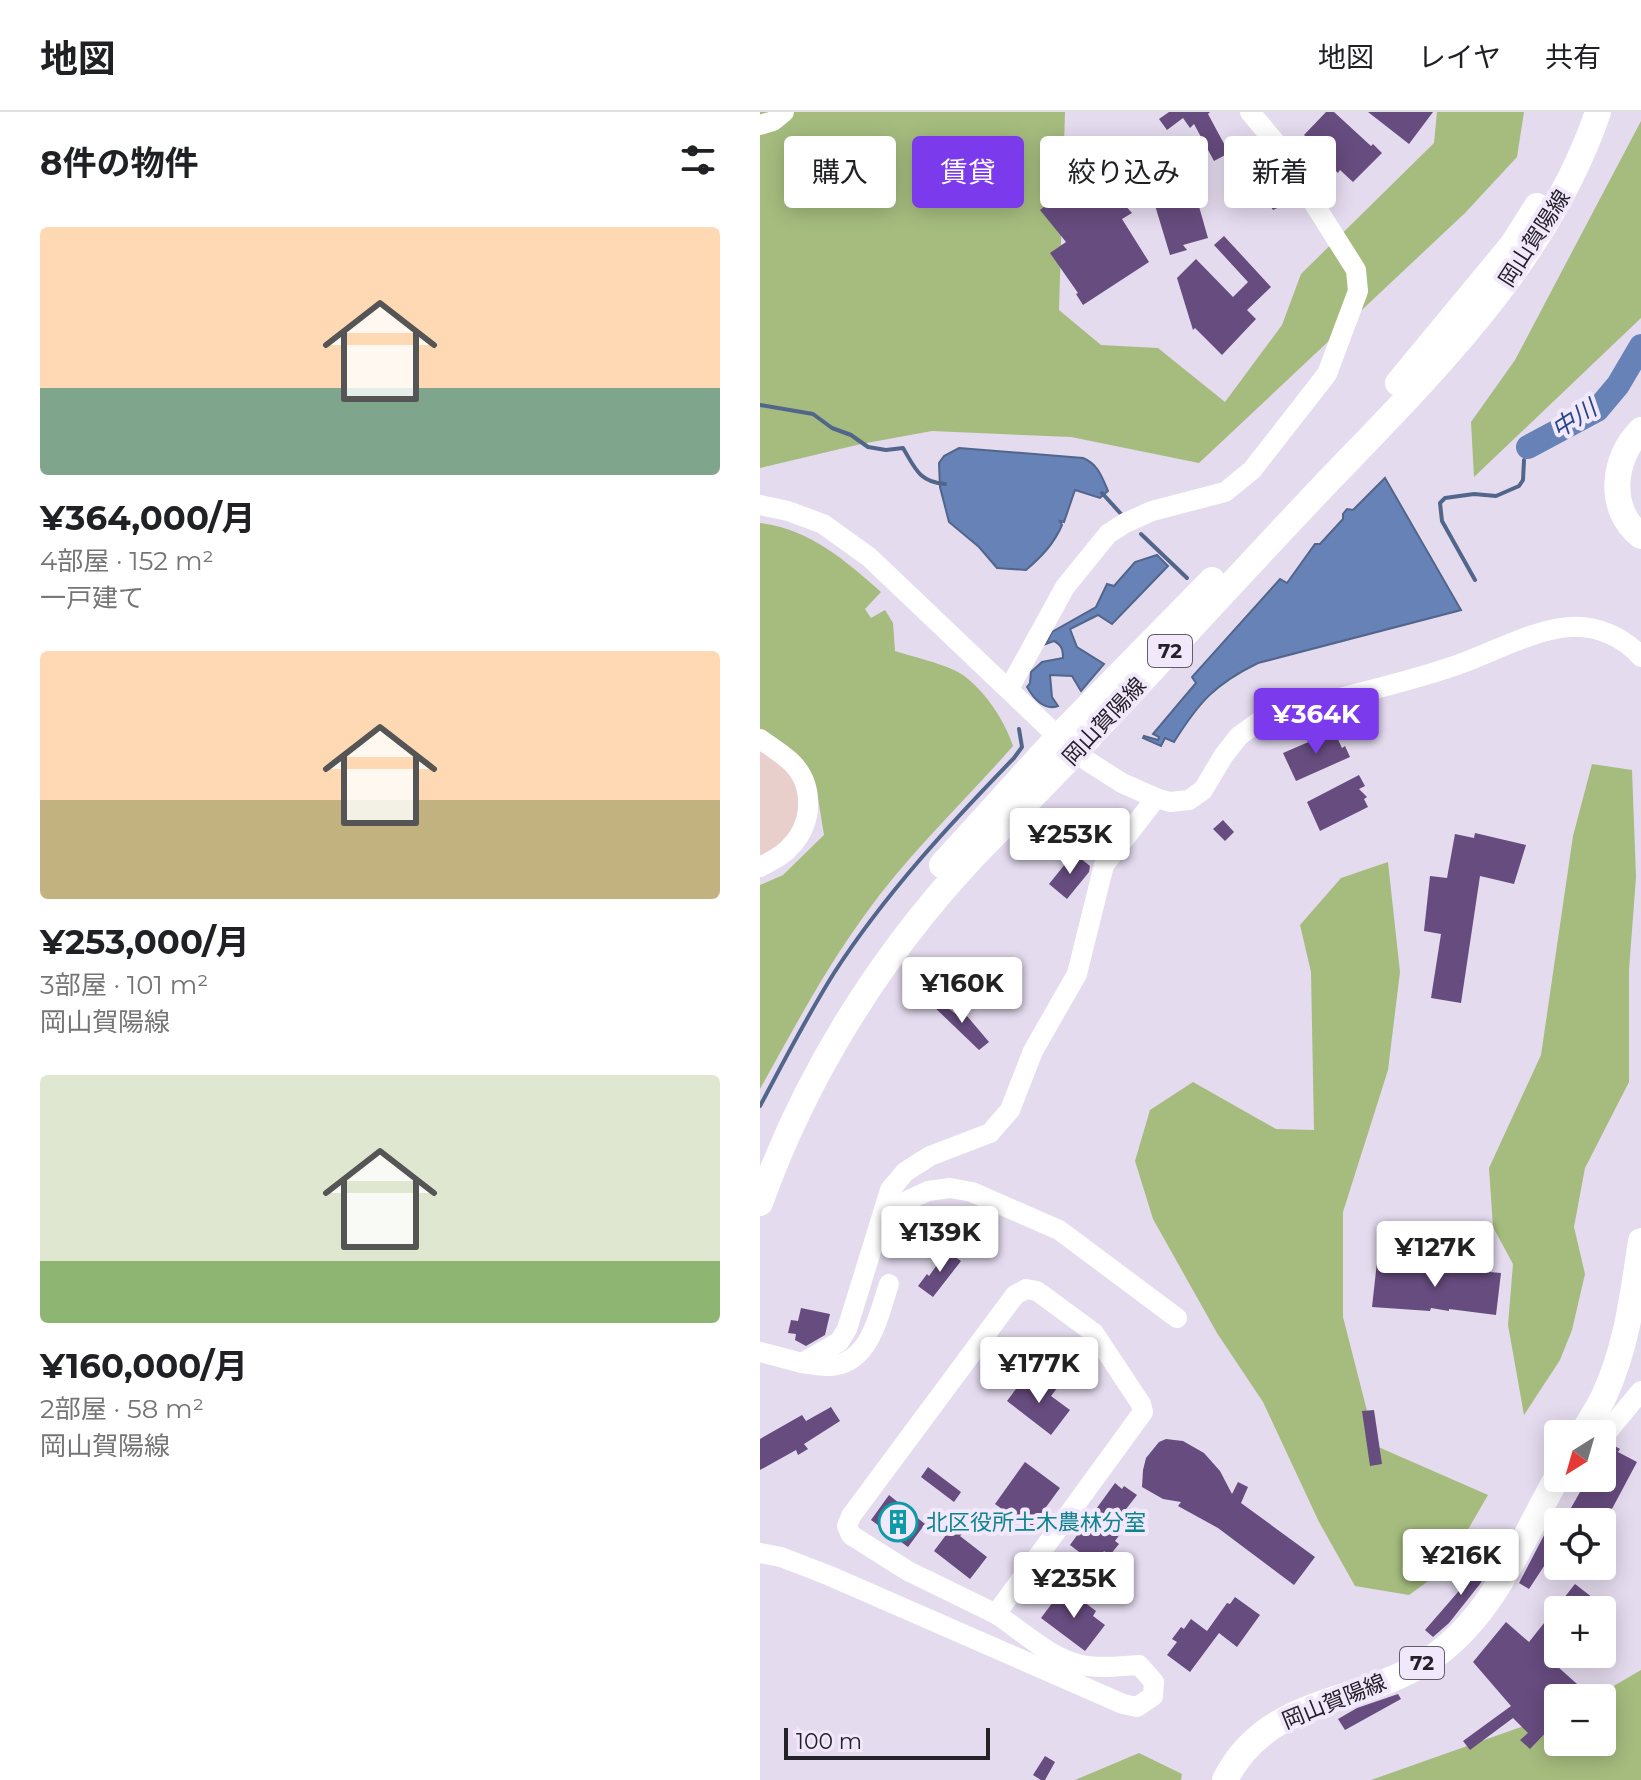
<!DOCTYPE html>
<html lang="ja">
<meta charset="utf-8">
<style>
:root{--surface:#fff;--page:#f2f2f2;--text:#202124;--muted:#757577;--line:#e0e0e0;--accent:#7c3aed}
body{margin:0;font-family:Montserrat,"Noto Sans JP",sans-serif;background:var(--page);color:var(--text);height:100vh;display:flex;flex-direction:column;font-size:30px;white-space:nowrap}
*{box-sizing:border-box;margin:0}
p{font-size:26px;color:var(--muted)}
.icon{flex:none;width:44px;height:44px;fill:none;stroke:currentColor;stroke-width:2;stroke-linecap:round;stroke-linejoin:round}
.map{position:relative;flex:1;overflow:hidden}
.side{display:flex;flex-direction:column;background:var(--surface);width:760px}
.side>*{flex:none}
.top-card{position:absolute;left:24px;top:24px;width:736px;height:72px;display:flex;gap:16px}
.needle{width:52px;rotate:217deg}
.buttons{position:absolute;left:784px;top:1308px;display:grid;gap:16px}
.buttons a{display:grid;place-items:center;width:72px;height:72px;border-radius:8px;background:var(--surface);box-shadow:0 4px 20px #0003;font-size:40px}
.scale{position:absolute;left:24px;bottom:20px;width:206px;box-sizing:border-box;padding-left:8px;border:4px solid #242128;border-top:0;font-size:22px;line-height:28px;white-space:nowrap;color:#242128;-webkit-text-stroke:6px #f2e8fb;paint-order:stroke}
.price{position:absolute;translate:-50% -68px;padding:0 18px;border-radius:8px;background:#fff;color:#222;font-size:26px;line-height:52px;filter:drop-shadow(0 2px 4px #0008)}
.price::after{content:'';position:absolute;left:50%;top:48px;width:24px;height:18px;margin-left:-12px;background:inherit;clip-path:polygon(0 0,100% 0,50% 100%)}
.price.selected{background:var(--accent);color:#fff}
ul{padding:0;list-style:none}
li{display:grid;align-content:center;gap:16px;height:424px;padding:0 40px}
li span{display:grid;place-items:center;height:248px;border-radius:8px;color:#555}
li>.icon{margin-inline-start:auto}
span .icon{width:144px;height:144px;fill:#fffc;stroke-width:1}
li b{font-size:34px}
h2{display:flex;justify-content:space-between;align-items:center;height:96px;padding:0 40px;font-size:34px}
.chip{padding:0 28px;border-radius:8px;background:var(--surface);box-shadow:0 4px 20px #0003;font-size:28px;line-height:72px}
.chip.selected{background:var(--accent);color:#fff}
header{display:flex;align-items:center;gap:48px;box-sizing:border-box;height:112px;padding:0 40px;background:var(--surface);border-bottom:2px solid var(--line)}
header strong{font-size:38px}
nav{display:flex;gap:44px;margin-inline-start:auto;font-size:28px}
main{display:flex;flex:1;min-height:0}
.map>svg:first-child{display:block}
</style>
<header>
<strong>地図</strong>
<nav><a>地図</a><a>レイヤ</a><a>共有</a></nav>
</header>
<main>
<section class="side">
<h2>8件の物件<svg class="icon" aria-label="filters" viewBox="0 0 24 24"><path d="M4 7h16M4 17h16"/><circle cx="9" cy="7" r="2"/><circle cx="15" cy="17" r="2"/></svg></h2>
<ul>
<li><span style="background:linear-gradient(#ffd9b3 65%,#7fa58c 0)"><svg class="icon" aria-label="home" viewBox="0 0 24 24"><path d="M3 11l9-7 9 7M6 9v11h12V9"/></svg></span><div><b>¥364,000/月</b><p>4部屋 · 152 m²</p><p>一戸建て</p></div></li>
<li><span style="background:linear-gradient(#ffd9b3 60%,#c2b280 0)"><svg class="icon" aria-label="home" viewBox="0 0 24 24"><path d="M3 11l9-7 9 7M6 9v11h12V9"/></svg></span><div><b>¥253,000/月</b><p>3部屋 · 101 m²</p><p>岡山賀陽線</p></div></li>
<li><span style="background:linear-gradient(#dfe7d0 75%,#8fb573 0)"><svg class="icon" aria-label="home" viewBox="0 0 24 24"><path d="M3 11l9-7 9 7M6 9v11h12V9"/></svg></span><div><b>¥160,000/月</b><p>2部屋 · 58 m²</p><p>岡山賀陽線</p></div></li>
</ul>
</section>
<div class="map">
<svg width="881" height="1668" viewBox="0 0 881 1668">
<rect width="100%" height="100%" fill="#e4dbee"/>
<path fill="#e9cfcb" d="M 0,635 L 29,656 L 38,670 L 39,708 L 22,735 L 0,747 Z"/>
<g fill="#a5bc7e">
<path d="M 0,0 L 305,0 L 299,198 L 341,233 L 398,236 L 465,290 L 522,213 L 541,162 L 674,31 L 677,0 L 764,0 L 757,45 L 705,101 L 439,351 L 311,325 L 172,319 L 101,332 L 0,356 Z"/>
<path d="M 881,9 L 881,206 L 714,365 L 711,310 L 755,248 Z"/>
<path d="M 0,411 C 49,417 85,448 121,480 L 105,497 L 111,506 L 125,498 L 133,511 L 135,539 C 154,545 177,550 196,559 C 220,571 245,608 253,634 C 204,690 148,742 104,804 C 64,859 33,918 0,977 L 0,773 L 23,763 L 64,723 L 58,686 L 44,654 L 0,618 Z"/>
<path d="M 832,652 L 872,658 L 876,765 L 869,858 L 869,970 L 825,1056 L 814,1115 L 825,1162 L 812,1218 L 800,1248 L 764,1303 L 748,1213 L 753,1152 L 733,1115 L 729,1056 L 781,943 L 813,724 Z"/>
<path d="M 628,750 L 640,860 L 628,958 L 583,1100 L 583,1205 L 616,1334 L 728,1383 L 685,1457 L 649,1483 L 595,1474 L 559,1410 L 503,1290 L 457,1221 L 393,1107 L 375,1049 L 390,998 L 433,970 L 516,1017 L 554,1018 L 551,860 L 540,813 L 581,766 Z"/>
<path d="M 881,1558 L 881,1668 L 611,1668 L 798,1602 L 798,1630 L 842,1630 L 842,1586 L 833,1586 Z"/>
<path d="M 379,1641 L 422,1662 L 421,1668 L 315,1668 Z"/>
</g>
<g fill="#6682b6" stroke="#52658b" stroke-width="2">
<path d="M 199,336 L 323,346 C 338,352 342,365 348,379 L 340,386 L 315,378 L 304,410 L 300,409 L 302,413 C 294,432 281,445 266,458 L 237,456 L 219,435 L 189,410 L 180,375 L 179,351 L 184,344 Z"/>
<path d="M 625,366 L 701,498 L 498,551 C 455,572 439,590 414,630 L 405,626 L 401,634 L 383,626 L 384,624 L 398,628 L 399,625 L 393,622 L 436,571 L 432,565 L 520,467 L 527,471 L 555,432 L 560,432 L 583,407 L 583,402 L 587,397 L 593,398 Z"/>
<path d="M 397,443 L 408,454 L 352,512 L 338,503 L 310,517 L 317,535 L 344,552 L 321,579 L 312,564 L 290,563 L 292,585 L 298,594 C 284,599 274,587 267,575 L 270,571 L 271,560 L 282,550 L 303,546 C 303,538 302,533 294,529 L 286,532 L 292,520 L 336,495 L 347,472 L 354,474 L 375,450 Z"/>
</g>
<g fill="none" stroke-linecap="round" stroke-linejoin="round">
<g stroke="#52658b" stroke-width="4">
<path d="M 0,293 L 53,302 L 72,316 L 91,323 L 108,335 L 126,338 L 143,336 C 155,356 159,370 185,372"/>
<path d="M 342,381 L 362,403"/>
<path d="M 381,422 L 427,466"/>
<path d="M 715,468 L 682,409 L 680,391 L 685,386 L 714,382 L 736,384 L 759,374 L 763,368 L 764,348"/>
<path d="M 0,994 C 24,949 47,904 74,861 C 125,782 189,713 254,646 L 262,635 L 259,617"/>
</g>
<path stroke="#6682b6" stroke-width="24" d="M 768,335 L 837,298 L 858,273 L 881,234"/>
</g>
<g fill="#674c7f">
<path d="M 409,0 L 450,0 L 448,2 L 469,41 L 454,49 L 434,12 L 430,16 L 423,6 L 407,18 L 399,7 Z"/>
<path d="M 566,0 L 574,0 L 611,34 L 613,32 L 622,41 L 593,70 L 580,58 L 578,61 L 569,52 L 572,49 L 544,23 Z"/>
<path d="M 608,0 L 673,0 L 649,32 Z"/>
<path d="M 499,31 L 536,87 L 513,98 L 501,80 L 511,73 L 489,38 Z"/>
<path d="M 394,43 L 397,56 L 426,49 L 448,126 L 423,133 L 427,138 L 410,143 L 381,47 Z"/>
<path d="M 326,61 L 337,73 L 343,69 L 372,101 L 362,107 L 389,150 L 323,193 L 316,182 L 318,181 L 290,141 L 306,130 L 280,98 Z"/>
<path d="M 464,124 L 511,175 L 487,198 L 496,207 L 462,243 L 435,216 L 433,218 L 417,166 L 436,147 L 473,185 L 488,170 L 454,133 Z"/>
<path d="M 574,619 L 582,636 L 585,634 L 590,645 L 536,669 L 523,641 Z"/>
<path d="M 599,663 L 605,674 L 599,677 L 607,685 L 604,687 L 608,695 L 560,719 L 547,690 Z"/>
<path d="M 463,708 L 474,720 L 465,729 L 453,717 Z"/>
<path d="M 715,721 L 766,733 L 754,772 L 720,764 L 701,891 L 671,886 L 681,822 L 664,819 L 670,764 L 687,766 L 695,722 L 714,726 Z"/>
<path d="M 314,741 L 330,754 L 329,760 L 307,787 L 289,772 Z"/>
<path d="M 174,886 L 200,905 L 204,906 L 207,904 L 229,930 L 219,938 L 170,891 Z"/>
<path d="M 187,1139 L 201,1149 L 173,1185 L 158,1174 L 167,1162 L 169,1164 Z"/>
<path d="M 617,1150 L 741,1161 L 736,1203 L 689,1197 L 689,1199 L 671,1196 L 670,1199 L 612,1195 Z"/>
<path d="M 41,1196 L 70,1202 L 65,1223 L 46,1234 L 35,1228 L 36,1222 L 28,1221 L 31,1208 L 38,1209 Z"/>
<path d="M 265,1265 L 281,1277 L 288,1268 L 298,1275 L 291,1284 L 310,1298 L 291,1323 L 247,1289 Z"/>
<path d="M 71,1295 L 80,1309 L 44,1332 L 48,1337 L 38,1343 L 36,1338 L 0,1358 L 0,1327 L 42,1303 L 46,1309 Z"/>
<path d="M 614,1298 L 622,1352 L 610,1354 L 602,1299 Z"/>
<path d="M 406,1327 L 423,1329 L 444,1341 L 460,1359 L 472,1382 L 478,1370 L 488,1375 L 481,1391 L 555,1445 L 534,1473 L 458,1416 L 418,1394 L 421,1390 L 403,1387 L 382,1375 L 383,1358 L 386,1346 L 399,1330 Z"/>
<path d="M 853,1333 L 860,1337 L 858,1340 L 877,1350 L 845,1410 L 803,1410 L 828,1366 L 842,1366 L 842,1340 Z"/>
<path d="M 265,1350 L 300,1376 L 270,1417 L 235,1392 Z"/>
<path d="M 168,1355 L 201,1380 L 194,1390 L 161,1365 Z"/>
<path d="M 355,1371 L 362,1377 L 364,1374 L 377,1383 L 363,1401 L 371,1407 L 355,1429 L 359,1432 L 350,1443 L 344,1439 L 335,1452 L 310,1433 Z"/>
<path d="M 129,1383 L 165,1412 L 148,1435 L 111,1408 Z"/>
<path d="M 792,1408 L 798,1412 L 798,1449 L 790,1445 L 769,1477 L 759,1471 Z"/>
<path d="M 192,1415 L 202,1422 L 200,1424 L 227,1445 L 210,1467 L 174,1439 Z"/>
<path d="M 737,1435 L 740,1438 L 720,1472 L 689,1511 L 673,1525 L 665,1518 Z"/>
<path d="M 815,1472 L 837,1489 L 840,1485 L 856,1498 L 798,1498 L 798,1542 L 809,1542 L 798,1555 L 826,1580 L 820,1586 L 798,1586 L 798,1608 L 770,1637 L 760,1628 L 768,1621 L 753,1606 L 710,1638 L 703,1629 L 751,1594 L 713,1550 L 746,1510 L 769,1530 Z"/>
<path d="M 302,1478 L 322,1493 L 324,1490 L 336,1499 L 333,1504 L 345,1513 L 325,1539 L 281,1506 Z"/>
<path d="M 475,1485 L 500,1503 L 477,1535 L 459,1521 L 430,1560 L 407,1543 L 417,1530 L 412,1527 L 421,1515 L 424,1517 L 431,1507 L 447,1519 L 467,1491 L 470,1492 Z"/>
<path d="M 638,1582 L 641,1587 L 585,1618 L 578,1607 L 597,1596 Z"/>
<path d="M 285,1644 L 295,1650 L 285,1668 L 281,1668 L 273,1663 Z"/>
</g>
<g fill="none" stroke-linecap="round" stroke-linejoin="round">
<g stroke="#fff" stroke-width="20">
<path d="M 0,13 L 13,9 L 24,0"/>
<path d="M 0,393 L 28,399 L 63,412 L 109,445 L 315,641 L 362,671 L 396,686 L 410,690 L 429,688 L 443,678 L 464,643 L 479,624 L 497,611 L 516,602 C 575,586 636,574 694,554 C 730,542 773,517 810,515 C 836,513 864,525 881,545"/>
<path d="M 249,577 L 305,475 L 348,422 L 365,411 L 392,399 L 465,380 L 492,358 L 567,262 L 598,179 L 596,158 L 515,30 L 490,0"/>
<path d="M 0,627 C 10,634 21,641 30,649 C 55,672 53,711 31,734 C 23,744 11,749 0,755"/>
<path d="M 125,1099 L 168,1079 L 190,1076 L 212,1080 L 299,1118 L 417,1206"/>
<path d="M 266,1177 L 277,1179 L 334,1221 L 381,1292 L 383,1300 L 236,1502 L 148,1459 L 91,1423 L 87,1414 L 91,1404 L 255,1183 Z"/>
<path d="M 0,1240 L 42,1251 L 79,1230 L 87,1217 L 130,1078 L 145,1060 L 170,1044 L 230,1021 L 250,998 L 273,939 L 317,862 L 344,753 L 396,686"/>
<path d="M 42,1251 C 50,1252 59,1254 67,1254 C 110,1254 118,1204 129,1172"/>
<path d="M 842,1326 L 881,1279"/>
<path d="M 0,1441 L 21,1445 L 70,1464 L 363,1592 L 377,1595 L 393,1584 L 394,1570 L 379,1553 C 360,1554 340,1557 322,1553 C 291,1547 262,1519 236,1502"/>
</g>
<g stroke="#fff" stroke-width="26">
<path d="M 638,271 L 753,132 L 777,94"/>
<path d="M 881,318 C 852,346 847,398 881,424"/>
<path d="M 182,753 L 298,625 L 452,468"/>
<path d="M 0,1091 C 45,965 119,846 210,748 C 245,711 282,676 317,638 C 403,547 487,454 574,363 C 679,254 788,146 838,0"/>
<path d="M 822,1322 C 829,1310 838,1297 844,1284 C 867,1235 873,1182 881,1129"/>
<path d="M 465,1668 C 509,1579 611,1594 680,1540 C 737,1496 763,1425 798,1364"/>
</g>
</g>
<defs>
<symbol id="building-ring" viewBox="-11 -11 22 22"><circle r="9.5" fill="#f2e8fb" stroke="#0f9aa8" stroke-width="1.5"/><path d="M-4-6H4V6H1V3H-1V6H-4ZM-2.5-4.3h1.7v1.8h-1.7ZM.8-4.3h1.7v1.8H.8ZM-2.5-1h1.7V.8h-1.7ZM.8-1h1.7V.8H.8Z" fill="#0f9aa8"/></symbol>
</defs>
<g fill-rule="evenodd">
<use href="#building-ring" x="116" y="1388" width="44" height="44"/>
</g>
<g text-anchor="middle" stroke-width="8" stroke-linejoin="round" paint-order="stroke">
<g fill="#f2e8fb" stroke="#625d67" stroke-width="2">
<rect x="388" y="523" width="44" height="32" rx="6"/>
<rect x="640" y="1535" width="44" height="32" rx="6"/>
</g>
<g font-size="20" font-weight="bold" fill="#242128">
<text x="410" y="546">72</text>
<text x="662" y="1558">72</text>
</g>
<g font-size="22" fill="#242128" stroke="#f2e8fb">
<text transform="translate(774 126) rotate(-57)" y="8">岡山賀陽線</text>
<text transform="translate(344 609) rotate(-47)" y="8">岡山賀陽線</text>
<text transform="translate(574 1589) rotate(-22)" y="8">岡山賀陽線</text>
</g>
<g font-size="22" fill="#0d838f" stroke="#f2e8fb" text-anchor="start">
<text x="166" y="1418">北区役所土木農林分室</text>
</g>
<g font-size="24" font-style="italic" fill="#274789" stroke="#f2e8fb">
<text transform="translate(814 307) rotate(-33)" y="8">中川</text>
</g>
</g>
</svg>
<div class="buttons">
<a><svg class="needle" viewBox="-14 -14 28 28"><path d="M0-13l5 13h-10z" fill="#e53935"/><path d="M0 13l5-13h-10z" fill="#757577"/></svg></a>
<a><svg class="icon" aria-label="locate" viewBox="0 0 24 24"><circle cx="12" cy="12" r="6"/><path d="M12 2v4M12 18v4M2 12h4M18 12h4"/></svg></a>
<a>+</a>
<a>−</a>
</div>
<div class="scale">100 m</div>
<b class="price selected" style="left:556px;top:644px">¥364K</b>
<b class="price" style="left:310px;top:764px">¥253K</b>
<b class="price" style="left:202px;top:913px">¥160K</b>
<b class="price" style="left:180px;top:1162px">¥139K</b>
<b class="price" style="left:675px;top:1177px">¥127K</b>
<b class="price" style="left:279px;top:1293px">¥177K</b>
<b class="price" style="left:701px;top:1485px">¥216K</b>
<b class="price" style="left:314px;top:1508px">¥235K</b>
<div class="top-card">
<a class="chip">購入</a>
<a class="chip selected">賃貸</a>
<a class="chip">絞り込み</a>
<a class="chip">新着</a>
</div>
</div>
</main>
